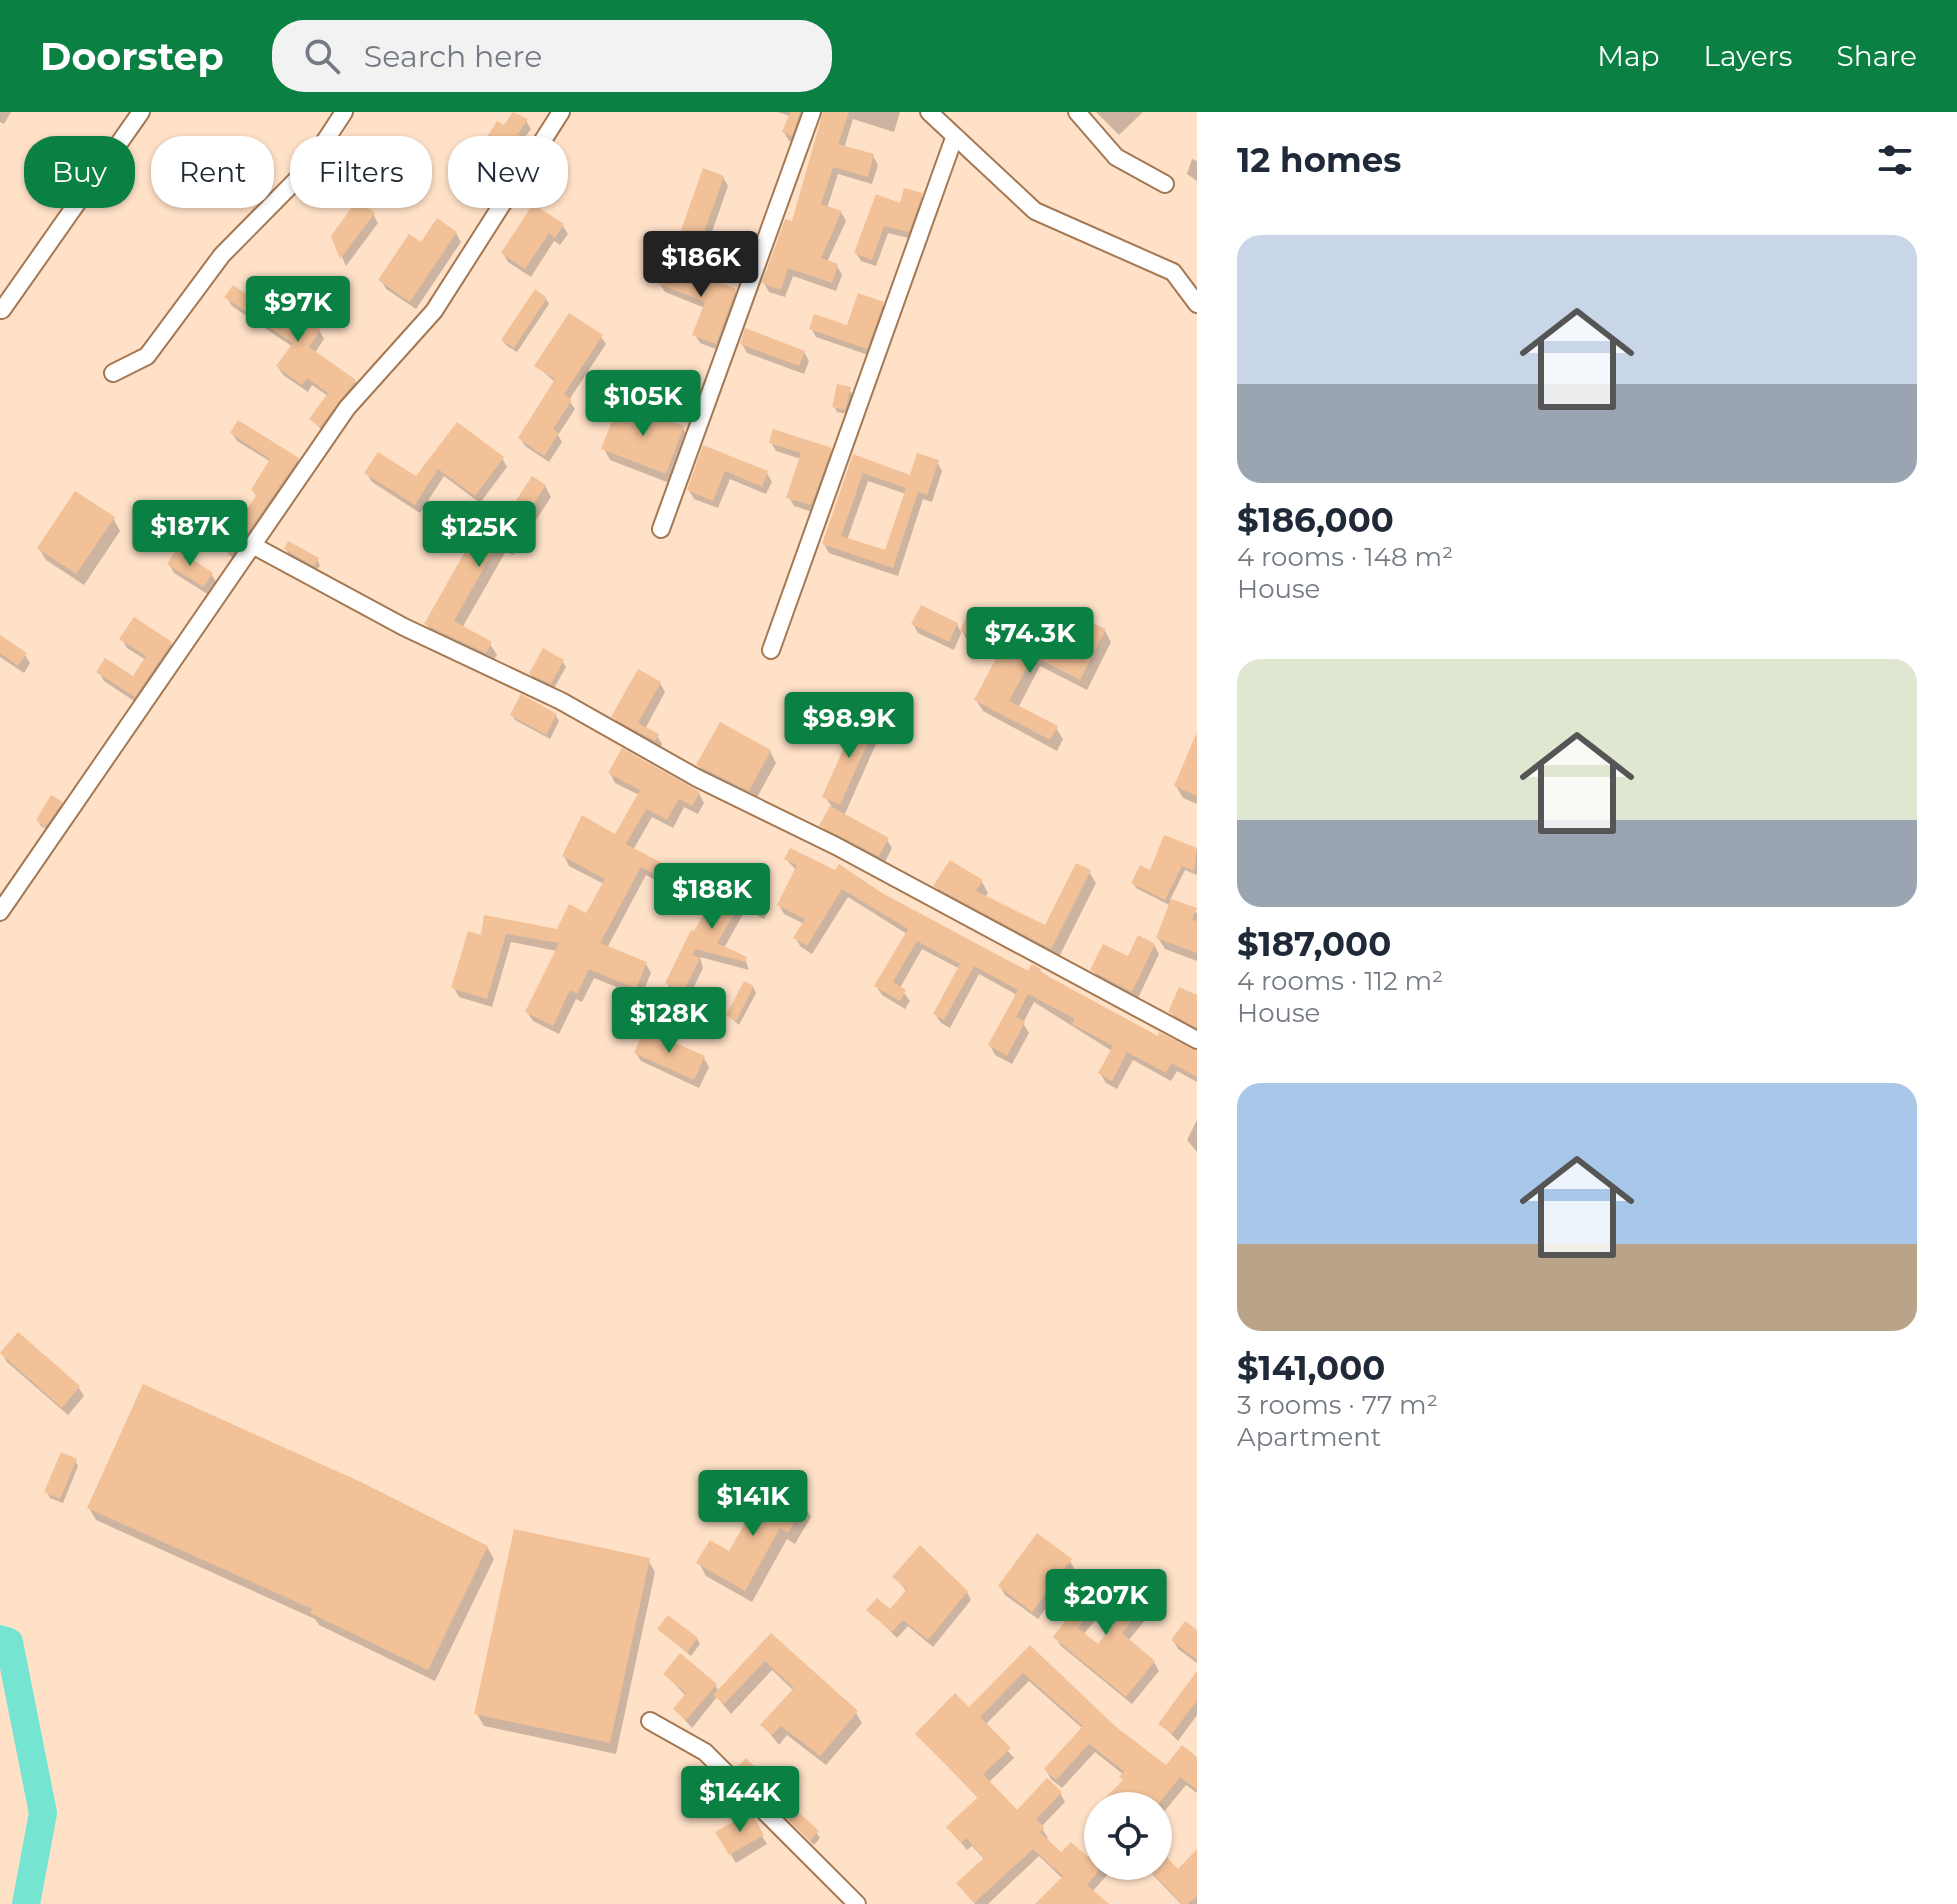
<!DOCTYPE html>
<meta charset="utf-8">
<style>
:root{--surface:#fff;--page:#f2f2f3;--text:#1f2937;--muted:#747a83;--accent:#0b8043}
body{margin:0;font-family:Montserrat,sans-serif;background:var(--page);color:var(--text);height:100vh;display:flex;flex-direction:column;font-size:30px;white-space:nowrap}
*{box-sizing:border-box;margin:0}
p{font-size:26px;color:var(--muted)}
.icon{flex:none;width:44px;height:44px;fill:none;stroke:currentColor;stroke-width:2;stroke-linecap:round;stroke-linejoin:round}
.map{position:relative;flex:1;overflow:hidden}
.sheet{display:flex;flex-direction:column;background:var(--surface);width:760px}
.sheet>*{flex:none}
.guide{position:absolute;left:24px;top:24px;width:760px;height:72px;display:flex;gap:16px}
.fabs{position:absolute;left:1084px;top:1680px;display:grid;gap:16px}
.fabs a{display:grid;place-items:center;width:88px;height:88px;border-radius:50%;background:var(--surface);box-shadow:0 2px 6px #0004;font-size:40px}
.price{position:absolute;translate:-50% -68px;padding:0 18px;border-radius:8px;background:var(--accent);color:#fff;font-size:26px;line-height:52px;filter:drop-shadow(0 2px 4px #0008)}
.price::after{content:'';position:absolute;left:50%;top:48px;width:24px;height:18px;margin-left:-12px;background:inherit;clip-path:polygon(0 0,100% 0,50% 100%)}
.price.current{background:#222;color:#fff}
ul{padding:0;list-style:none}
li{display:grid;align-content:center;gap:16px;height:424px;padding:0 40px}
li span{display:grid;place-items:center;height:248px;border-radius:24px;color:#555}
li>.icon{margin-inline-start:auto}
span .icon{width:144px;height:144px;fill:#fffc;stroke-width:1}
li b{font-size:34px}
h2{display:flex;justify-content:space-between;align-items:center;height:96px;padding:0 40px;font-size:34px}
.pill{padding:0 28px;border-radius:32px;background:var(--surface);box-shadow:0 2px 6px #0004;font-size:28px;line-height:72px}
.pill.current{background:var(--accent);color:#fff}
header{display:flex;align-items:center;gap:48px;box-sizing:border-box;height:112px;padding:0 40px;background:var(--accent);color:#fff}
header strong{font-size:38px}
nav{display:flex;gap:44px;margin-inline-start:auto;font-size:28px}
.search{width:560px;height:72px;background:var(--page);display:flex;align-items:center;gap:20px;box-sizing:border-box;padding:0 28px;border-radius:32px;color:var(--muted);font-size:30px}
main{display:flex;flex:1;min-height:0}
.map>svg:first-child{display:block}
</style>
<header>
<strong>Doorstep</strong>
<div class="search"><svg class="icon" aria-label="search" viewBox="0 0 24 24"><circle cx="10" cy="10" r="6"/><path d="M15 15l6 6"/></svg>Search here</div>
<nav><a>Map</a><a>Layers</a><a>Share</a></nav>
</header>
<main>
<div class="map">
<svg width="1197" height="1792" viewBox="0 0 1197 1792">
<rect width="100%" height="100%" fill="#ffe1c8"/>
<g fill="#0003" fill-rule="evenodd">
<path d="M 0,0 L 11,0 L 4,12 L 0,10 Z"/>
<path d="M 778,0 L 810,0 L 796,31 L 789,29 L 784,20 L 790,4 Z"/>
<path d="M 825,0 L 900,0 L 894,20 L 853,7 L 844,36 L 873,44 L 878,53 L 872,72 L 838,62 L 827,96 L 841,100 L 846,109 L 827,150 L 837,154 L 842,163 L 836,179 L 793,164 L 785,185 L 769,180 L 764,171 L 793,112 Z"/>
<path d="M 1096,0 L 1143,0 L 1119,23 Z"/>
<path d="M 526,9 L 531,17 L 523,28 L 527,35 L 503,73 L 478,57 L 474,50 Z"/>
<path d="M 1192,47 L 1197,49 L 1197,69 L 1187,62 Z"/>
<path d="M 723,65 L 728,74 L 705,140 L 686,133 L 681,124 Z"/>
<path d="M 921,83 L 926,90 L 912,127 L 888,121 L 876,154 L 861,149 L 856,141 L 901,94 Z"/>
<path d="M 373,102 L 378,111 L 346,154 L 333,125 Z"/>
<path d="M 563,114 L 568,122 L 560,133 L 554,129 L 531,165 L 508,150 L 503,141 Z"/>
<path d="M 456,121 L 461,130 L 416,197 L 386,177 L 381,168 L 421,133 Z"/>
<path d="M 660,172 L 735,179 L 740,188 L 721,239 L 700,231 L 695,223 L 705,196 L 665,180 Z"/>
<path d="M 227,186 L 264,196 L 310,186 L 315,195 L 305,210 L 319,218 L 324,227 L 315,241 L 355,269 L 360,277 L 326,322 L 311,307 L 328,284 L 312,273 L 308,280 L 283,263 L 278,255 L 293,235 L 232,194 Z"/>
<path d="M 546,187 L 549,192 L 517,240 L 506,233 L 503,228 Z"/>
<path d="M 882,191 L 887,200 L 871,244 L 816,225 L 811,216 L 848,216 Z"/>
<path d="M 601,225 L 606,232 L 569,288 L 575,297 L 558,323 L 562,330 L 549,350 L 525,334 L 520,326 L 556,271 L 537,254 Z"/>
<path d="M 742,232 L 804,240 L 809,249 L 804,262 L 747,241 Z"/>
<path d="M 849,277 L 852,282 L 848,302 L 837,300 L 834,294 Z"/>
<path d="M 457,313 L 502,346 L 507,355 L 480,391 L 444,364 L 420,401 L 372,370 L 367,362 L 417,367 Z"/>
<path d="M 683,316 L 689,327 L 672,372 L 610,348 L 604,337 Z"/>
<path d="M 232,321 L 298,347 L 302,355 L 237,450 L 223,436 L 257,385 L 253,378 L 271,350 L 237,329 Z"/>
<path d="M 771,330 L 830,337 L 835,346 L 816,401 L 794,394 L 789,385 L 801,347 L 776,339 Z"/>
<path d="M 704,335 L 767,361 L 772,370 L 766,382 L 730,367 L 718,396 L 694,387 L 689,378 Z"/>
<path d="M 854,345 L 911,365 L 937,350 L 942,359 L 932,390 L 923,387 L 898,464 L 829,441 L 824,432 ZM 868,369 L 906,382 L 886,441 L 847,428 Z"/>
<path d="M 545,374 L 551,385 L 513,443 L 506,439 L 462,516 L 490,532 L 497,543 L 492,551 L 433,523 L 426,512 L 498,418 Z"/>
<path d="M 113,406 L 120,419 L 84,473 L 46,448 L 39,436 Z"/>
<path d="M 286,437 L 317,447 L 320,453 L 317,458 L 289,443 Z"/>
<path d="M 169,452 L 211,462 L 217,471 L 209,483 L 174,461 Z"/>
<path d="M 969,504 L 986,512 L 991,521 L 984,536 L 967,528 L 962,519 L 954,538 L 918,521 L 913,512 L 957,512 L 961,521 Z"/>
<path d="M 1013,518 L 1075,551 L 1105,519 L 1111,530 L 1087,578 L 1040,554 L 1018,596 L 1056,616 L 1063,627 L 1057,639 L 983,599 L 976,588 Z"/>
<path d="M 0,526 L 25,543 L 30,551 L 24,561 L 0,545 Z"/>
<path d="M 122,527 L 171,532 L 176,540 L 140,593 L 104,569 L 99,560 L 133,567 L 146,548 L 127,536 Z"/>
<path d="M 563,550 L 566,555 L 554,576 L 534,567 L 531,562 Z"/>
<path d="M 660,571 L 665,580 L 645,617 L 657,624 L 662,632 L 660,637 L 619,614 L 614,605 Z"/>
<path d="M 512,603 L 556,604 L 559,609 L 550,627 L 515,608 Z"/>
<path d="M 875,614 L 880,623 L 844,704 L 887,728 L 892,736 L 884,752 L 827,722 L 822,714 L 832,695 L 825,685 Z"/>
<path d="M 1197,624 L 1197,692 L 1183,686 L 1176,674 Z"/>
<path d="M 770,639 L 776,651 L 755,689 L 705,664 L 699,653 Z"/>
<path d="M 610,661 L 699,681 L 704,691 L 698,702 L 684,695 L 673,716 L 652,705 L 633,738 L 690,768 L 696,778 L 691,786 L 646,763 L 607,836 L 646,852 L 651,861 L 641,885 L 594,866 L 582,890 L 576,887 L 559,922 L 533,909 L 527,900 L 557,839 L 511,830 L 492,895 L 459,885 L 454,876 L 482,825 L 486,806 L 558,819 L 587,804 L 604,772 L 569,754 L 564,744 L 616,724 L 639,683 L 615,671 Z"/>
<path d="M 61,691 L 64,696 L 49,719 L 41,714 L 38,709 Z"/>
<path d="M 1165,725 L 1197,738 L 1197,763 L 1185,758 L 1170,788 L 1197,801 L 1197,849 L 1165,837 L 1158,826 L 1171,794 L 1136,776 L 1133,771 L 1151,761 Z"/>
<path d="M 786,747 L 881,783 L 1028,862 L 1032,854 L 1078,884 L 1197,946 L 1197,970 L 1177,959 L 1171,969 L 1133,948 L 1117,977 L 1106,971 L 1100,961 L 1112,939 L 1034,890 L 1023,911 L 1029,921 L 1012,952 L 995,943 L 990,933 L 1017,883 L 979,862 L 950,916 L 941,911 L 935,902 L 960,857 L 922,837 L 900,876 L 910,889 L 905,897 L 882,883 L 876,874 L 907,822 L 848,785 L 812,842 L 801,835 L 795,826 L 804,812 L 784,802 L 779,793 L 796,758 Z"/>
<path d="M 1089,760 L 1096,771 L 1058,847 L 942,785 L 936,774 L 982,770 L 988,781 L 985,785 L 1046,816 Z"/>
<path d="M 725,767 L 764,789 L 769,798 L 764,807 L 746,797 L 724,836 L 745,847 L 749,858 L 700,845 L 703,856 L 688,887 L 672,880 L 667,871 Z"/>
<path d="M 1154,833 L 1159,842 L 1137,888 L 1098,867 L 1093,858 L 1129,847 Z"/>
<path d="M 753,875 L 756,881 L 739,913 L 728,903 Z"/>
<path d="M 1197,885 L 1197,924 L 1177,911 L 1171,900 Z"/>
<path d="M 636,941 L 704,946 L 709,955 L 699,976 L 641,949 Z"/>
<path d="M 1197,1008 L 1197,1040 L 1187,1028 Z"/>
<path d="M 18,1223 L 79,1276 L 84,1284 L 68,1303 L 7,1250 L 2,1241 Z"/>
<path d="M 75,1348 L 78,1354 L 63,1391 L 50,1386 L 47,1380 Z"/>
<path d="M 804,1393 L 811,1405 L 795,1432 L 787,1427 L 752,1490 L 706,1464 L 699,1451 L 730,1442 Z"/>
<path d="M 89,1396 L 487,1435 L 494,1447 L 435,1569 L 319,1513 L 315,1507 L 96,1408 Z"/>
<path d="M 648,1448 L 655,1460 L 616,1642 L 484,1614 L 477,1602 Z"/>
<path d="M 1070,1449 L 1075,1458 L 1038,1507 L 1005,1483 L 1000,1474 Z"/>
<path d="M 895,1465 L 967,1480 L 971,1488 L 933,1535 L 908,1514 L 897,1526 L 869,1498 L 890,1500 L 907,1480 Z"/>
<path d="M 1099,1469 L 1132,1494 L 1145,1493 L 1150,1502 L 1128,1529 L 1154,1550 L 1159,1559 L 1132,1592 L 1061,1534 L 1056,1526 ZM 1101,1501 L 1116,1513 L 1098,1534 L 1083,1523 Z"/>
<path d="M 659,1518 L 697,1527 L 700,1532 L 691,1544 Z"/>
<path d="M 1197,1520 L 1197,1551 L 1178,1537 L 1173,1528 Z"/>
<path d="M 771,1524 L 856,1601 L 862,1611 L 826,1653 L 787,1623 L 779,1633 L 763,1613 L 794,1579 L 772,1558 L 731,1602 L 717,1585 L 692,1616 L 675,1597 L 686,1584 L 665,1562 L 715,1573 L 719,1580 Z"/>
<path d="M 1030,1536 L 1113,1615 L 1166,1656 L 1197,1648 L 1197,1681 L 1186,1673 L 1158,1707 L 1158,1694 L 1100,1694 L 1124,1669 L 1124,1663 L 1095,1640 L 1062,1676 L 1051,1667 L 1046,1658 L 1083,1617 L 1029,1569 L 985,1613 L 1014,1646 L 988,1671 L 1017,1701 L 1060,1681 L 1065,1690 L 1041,1715 L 1048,1726 L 1046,1728 L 1061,1743 L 1088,1748 L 1098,1736 L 1098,1754 L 1115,1754 L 1092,1780 L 1106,1792 L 1038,1792 L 1063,1767 L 1039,1744 L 988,1792 L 975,1792 L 959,1772 L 985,1748 L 972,1734 L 967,1738 L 949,1715 L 979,1687 L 917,1622 L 969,1597 Z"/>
<path d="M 1197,1563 L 1197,1603 L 1178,1629 L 1161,1612 Z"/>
<path d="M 742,1661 L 764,1667 L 767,1673 L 760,1680 Z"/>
<path d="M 1098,1696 L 1098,1716 L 1090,1704 Z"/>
<path d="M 781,1700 L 817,1721 L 820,1726 L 814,1733 Z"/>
<path d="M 749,1703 L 767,1732 L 736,1751 L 718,1721 Z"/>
<path d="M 1158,1733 L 1178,1760 L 1197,1748 L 1197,1792 L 1181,1792 L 1154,1764 L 1149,1756 L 1158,1754 Z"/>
</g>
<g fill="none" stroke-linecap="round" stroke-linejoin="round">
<path stroke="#75e5d2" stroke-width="28" d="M 0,1527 L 9,1530 L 43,1701 L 26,1792"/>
</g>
<g fill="#f2c198" fill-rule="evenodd">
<path d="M 513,0 L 528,7 L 518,22 L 524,26 L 498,66 L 472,49 L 497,9 L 504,13 Z"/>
<path d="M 790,0 L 800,0 L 792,24 L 782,20 Z"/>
<path d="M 823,0 L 849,0 L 838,32 L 874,42 L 868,65 L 833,55 L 821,92 L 842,99 L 821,146 L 838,152 L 832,171 L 788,156 L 781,178 L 762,171 L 785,107 L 792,109 Z"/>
<path d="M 703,56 L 724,64 L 700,132 L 679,124 Z"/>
<path d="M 904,76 L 923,81 L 909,120 L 884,114 L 872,148 L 854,141 L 876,82 L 900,91 Z"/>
<path d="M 357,88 L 375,101 L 340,147 L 331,124 Z"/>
<path d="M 533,92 L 564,112 L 555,126 L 549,121 L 525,157 L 501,141 Z"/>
<path d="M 437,106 L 457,120 L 410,190 L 378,168 L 409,122 L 421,130 Z"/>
<path d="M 666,150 L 736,177 L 716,232 L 692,223 L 705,190 L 658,172 Z"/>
<path d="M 289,170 L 312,185 L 299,204 L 321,217 L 309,235 L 356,268 L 320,315 L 309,307 L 328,281 L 307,266 L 302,273 L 276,254 L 293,231 L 224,185 L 233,173 L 264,194 L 279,172 L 284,176 Z"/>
<path d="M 535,177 L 547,186 L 514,236 L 501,228 Z"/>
<path d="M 858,181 L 884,190 L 867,237 L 809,217 L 814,202 L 847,213 Z"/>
<path d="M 569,201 L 603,223 L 564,282 L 572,288 L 553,317 L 559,321 L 544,344 L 518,326 L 555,267 L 534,254 Z"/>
<path d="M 745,216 L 805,239 L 799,254 L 740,232 Z"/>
<path d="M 837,272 L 851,275 L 845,298 L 832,295 Z"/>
<path d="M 620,289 L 684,314 L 666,362 L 601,337 Z"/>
<path d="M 238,308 L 299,346 L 232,443 L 221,436 L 257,382 L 251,378 L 270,347 L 230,321 Z"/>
<path d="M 457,310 L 504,345 L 475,384 L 438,357 L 415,393 L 364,361 L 378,340 L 416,364 Z"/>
<path d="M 773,317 L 832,336 L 811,393 L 786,386 L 801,341 L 769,331 Z"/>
<path d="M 703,333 L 768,359 L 762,375 L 725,359 L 713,389 L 687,378 Z"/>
<path d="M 917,341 L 939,348 L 927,383 L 918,380 L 893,456 L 822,432 L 853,342 L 910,363 ZM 863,361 L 906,376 L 885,438 L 841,424 Z"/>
<path d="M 532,364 L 546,373 L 507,433 L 499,429 L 454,509 L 492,530 L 486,541 L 424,512 L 483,408 L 498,416 Z"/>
<path d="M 75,379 L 115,405 L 76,462 L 37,436 Z"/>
<path d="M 288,429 L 319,446 L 314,454 L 284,437 Z"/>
<path d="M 177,437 L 213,461 L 203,475 L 167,452 Z"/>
<path d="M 921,493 L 958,511 L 949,530 L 911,512 Z"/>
<path d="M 968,501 L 988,511 L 979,528 L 960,519 Z"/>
<path d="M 134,505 L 172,530 L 135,585 L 96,560 L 105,546 L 133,564 L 146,544 L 119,527 Z"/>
<path d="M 1092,511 L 1106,517 L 1080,568 L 1033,544 L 1009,589 L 1058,614 L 1050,628 L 974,588 L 1012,516 L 1074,548 Z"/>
<path d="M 0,523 L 27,541 L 18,554 L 0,541 Z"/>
<path d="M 543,536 L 564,548 L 551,572 L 529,562 Z"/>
<path d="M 638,557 L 661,570 L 638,611 L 659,622 L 655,629 L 611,605 Z"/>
<path d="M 521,582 L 557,602 L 546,623 L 510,603 Z"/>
<path d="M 858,604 L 876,612 L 840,693 L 822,685 Z"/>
<path d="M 720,610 L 771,638 L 749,679 L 696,653 Z"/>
<path d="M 1197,620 L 1197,684 L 1174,674 Z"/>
<path d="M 622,636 L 700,680 L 692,694 L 679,687 L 667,708 L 646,697 L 626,732 L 692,767 L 685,778 L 641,755 L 600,831 L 647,850 L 636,877 L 589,857 L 577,882 L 570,878 L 553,914 L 525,900 L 559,831 L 506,822 L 487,887 L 451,876 L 468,819 L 481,823 L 484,803 L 557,817 L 569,792 L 586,801 L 605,767 L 562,744 L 582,703 L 615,722 L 640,678 L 608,661 Z"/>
<path d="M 51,683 L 63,690 L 45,715 L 36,708 Z"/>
<path d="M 830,694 L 889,726 L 879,744 L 819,714 Z"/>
<path d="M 1164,723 L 1197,736 L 1194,759 L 1182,754 L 1165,788 L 1131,771 L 1140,753 L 1150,758 Z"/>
<path d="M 790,736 L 835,758 L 839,752 L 882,781 L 1028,859 L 1032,852 L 1041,857 L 1040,860 L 1158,924 L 1159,920 L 1197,939 L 1197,965 L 1171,951 L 1166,961 L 1127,940 L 1112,969 L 1098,961 L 1113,934 L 1072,912 L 1075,907 L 1028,882 L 1016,905 L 1025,910 L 1007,944 L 988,933 L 1018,878 L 974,854 L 944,908 L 933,902 L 960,852 L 917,829 L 893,870 L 906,878 L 900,889 L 874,874 L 908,817 L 842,777 L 807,834 L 793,826 L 805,807 L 777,793 L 797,753 L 784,747 Z"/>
<path d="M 950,748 L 983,768 L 976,779 L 1045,813 L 1076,751 L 1091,758 L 1051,837 L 933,774 Z"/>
<path d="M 725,765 L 765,788 L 759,800 L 741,790 L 717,831 L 747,845 L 745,850 L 695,837 L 693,843 L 700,846 L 683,880 L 665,871 L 691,818 L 694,819 Z"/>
<path d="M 1171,787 L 1197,796 L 1192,808 L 1197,809 L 1197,841 L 1156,826 Z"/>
<path d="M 1138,823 L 1155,832 L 1132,880 L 1090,858 L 1103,832 L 1128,844 Z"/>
<path d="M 744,869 L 754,874 L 736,909 L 726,903 Z"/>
<path d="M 1179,875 L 1197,883 L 1197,916 L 1168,900 Z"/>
<path d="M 644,917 L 705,944 L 694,968 L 634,941 Z"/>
<path d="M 18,1220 L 80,1274 L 62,1296 L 0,1241 Z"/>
<path d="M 143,1272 L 361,1370 L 488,1434 L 428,1558 L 310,1501 L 312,1497 L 87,1396 Z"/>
<path d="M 61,1340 L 77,1347 L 60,1387 L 44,1380 Z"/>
<path d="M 768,1371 L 805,1391 L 788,1421 L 780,1416 L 745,1479 L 696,1451 L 710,1428 L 729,1439 Z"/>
<path d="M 514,1417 L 650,1446 L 610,1631 L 474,1602 Z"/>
<path d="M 1037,1421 L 1072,1447 L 1032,1500 L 998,1474 Z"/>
<path d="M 920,1433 L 968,1479 L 928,1528 L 903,1508 L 892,1520 L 866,1498 L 877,1486 L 890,1497 L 907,1477 L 892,1465 Z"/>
<path d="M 1099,1466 L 1131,1491 L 1137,1484 L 1146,1492 L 1122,1521 L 1155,1549 L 1126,1585 L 1053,1525 ZM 1095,1493 L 1116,1510 L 1098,1532 L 1078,1516 Z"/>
<path d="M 668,1503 L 698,1526 L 687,1540 L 657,1517 Z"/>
<path d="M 1185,1509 L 1197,1518 L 1197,1548 L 1171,1528 Z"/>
<path d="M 771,1521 L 858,1599 L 820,1644 L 781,1614 L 772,1623 L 760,1613 L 794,1576 L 765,1549 L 724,1592 L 713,1583 Z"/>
<path d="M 1030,1533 L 1115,1614 L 1166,1653 L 1182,1633 L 1197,1645 L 1197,1678 L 1180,1665 L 1157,1694 L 1097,1694 L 1123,1668 L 1119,1665 L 1124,1659 L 1089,1632 L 1056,1668 L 1044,1657 L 1083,1614 L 1023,1561 L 980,1605 L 1011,1636 L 983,1662 L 1017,1698 L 1047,1666 L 1062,1680 L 1036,1707 L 1045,1716 L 1040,1720 L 1061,1740 L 1071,1730 L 1088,1745 L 1098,1733 L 1098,1760 L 1087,1773 L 1109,1792 L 1035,1792 L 1063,1764 L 1033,1737 L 974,1791 L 956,1771 L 984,1746 L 966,1726 L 961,1731 L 946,1715 L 978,1685 L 915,1622 L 955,1581 L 969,1595 Z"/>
<path d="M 680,1541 L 717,1572 L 686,1608 L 673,1597 L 686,1581 L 663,1562 Z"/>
<path d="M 1197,1559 L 1197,1588 L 1172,1622 L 1158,1612 Z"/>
<path d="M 746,1646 L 766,1666 L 756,1676 L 736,1656 Z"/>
<path d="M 783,1686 L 819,1719 L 810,1729 L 775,1695 Z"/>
<path d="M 747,1702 L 752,1702 L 764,1723 L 729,1743 L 715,1720 Z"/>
<path d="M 1158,1736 L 1178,1757 L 1197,1737 L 1197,1784 L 1188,1792 L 1182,1792 L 1146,1754 L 1158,1754 Z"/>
</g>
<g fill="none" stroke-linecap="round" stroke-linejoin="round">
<defs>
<g id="minor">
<path d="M 929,0 L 1035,99 L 1173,160 L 1197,192"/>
<path d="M 1077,0 L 1116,45 L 1165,72"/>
<path d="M 2,198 L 141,0"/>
<path d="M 113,261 L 147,244 L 222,143 L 306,58 L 344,0"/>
<path d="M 661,417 L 812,0"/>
<path d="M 254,434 L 404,515 L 561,589 L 697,666 L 836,734 L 1197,928"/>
<path d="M 771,538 L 954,26"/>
<path d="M 0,800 L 347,296 L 434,199 L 561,0"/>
<path d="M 650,1609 L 705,1640 L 857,1792"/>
</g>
</defs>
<use href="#minor" stroke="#a57851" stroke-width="20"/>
<use href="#minor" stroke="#fff" stroke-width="16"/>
</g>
</svg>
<div class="fabs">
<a><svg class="icon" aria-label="locate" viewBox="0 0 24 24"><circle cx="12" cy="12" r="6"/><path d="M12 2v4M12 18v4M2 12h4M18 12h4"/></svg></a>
</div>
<b class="price current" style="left:701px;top:187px">$186K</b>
<b class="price" style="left:298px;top:232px">$97K</b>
<b class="price" style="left:643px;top:326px">$105K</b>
<b class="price" style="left:190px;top:456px">$187K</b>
<b class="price" style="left:479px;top:457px">$125K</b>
<b class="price" style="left:1030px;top:563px">$74.3K</b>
<b class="price" style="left:849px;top:648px">$98.9K</b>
<b class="price" style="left:712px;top:819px">$188K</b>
<b class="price" style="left:669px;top:943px">$128K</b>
<b class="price" style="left:753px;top:1426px">$141K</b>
<b class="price" style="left:1106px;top:1525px">$207K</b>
<b class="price" style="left:740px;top:1722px">$144K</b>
<div class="guide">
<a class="pill current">Buy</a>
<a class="pill">Rent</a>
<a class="pill">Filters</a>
<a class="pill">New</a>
</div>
</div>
<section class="sheet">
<h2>12 homes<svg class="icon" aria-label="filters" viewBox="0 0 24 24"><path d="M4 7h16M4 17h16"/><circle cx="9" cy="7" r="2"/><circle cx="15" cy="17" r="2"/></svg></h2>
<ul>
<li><span style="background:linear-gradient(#c9d6e8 60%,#9aa5b1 0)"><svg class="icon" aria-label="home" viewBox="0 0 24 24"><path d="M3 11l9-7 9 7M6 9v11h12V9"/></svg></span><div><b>$186,000</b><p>4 rooms · 148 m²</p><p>House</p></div></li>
<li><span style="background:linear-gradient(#dfe7d0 65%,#9aa5b1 0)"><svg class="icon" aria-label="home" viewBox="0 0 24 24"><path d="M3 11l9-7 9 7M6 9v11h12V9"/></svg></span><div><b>$187,000</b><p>4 rooms · 112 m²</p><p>House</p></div></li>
<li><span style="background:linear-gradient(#a9c7e8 65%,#b9a48a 0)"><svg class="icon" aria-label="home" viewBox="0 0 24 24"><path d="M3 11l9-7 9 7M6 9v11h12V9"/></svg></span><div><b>$141,000</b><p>3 rooms · 77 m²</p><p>Apartment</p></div></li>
</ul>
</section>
</main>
